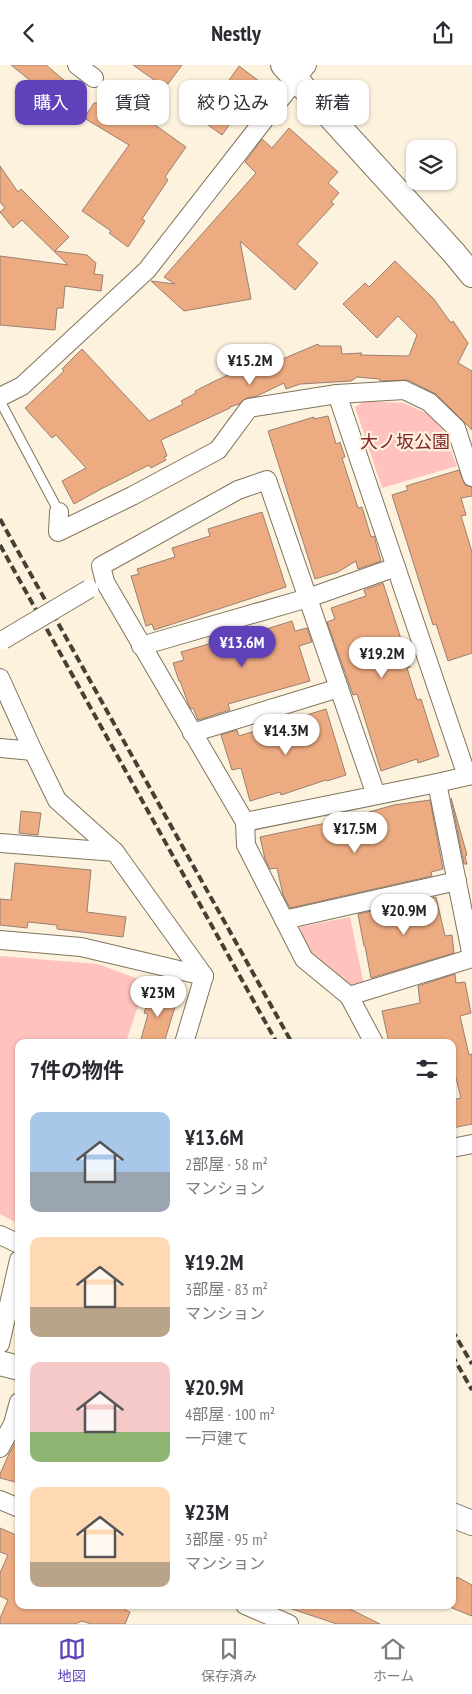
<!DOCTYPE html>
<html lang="ja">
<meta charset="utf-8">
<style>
:root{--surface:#fff;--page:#f7f7f7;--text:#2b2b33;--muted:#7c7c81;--line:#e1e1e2;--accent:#5f42ba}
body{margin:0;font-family:"PT Sans Narrow","Noto Sans JP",sans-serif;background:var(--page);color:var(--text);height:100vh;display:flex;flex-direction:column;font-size:19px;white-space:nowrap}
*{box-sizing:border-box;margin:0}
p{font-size:16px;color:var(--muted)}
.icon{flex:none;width:28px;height:28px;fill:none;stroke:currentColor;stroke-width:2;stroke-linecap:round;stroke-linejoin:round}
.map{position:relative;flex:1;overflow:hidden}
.side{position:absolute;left:15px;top:974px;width:441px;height:570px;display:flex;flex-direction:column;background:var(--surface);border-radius:10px;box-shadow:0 1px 4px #0004}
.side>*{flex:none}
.guide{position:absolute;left:15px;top:15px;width:442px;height:45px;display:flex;gap:10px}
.controls{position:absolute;left:406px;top:75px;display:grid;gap:10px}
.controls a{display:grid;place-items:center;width:50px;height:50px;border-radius:10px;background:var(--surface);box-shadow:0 1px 4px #0004;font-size:25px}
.price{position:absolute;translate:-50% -42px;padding:0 11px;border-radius:18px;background:#fff;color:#222;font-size:16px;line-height:32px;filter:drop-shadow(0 1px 2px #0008)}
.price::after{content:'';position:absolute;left:50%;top:30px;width:15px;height:11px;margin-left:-8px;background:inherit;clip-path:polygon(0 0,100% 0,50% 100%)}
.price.on{background:var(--accent);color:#fff}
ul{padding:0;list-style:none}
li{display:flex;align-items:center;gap:15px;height:125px;padding:0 15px}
li span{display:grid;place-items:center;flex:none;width:140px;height:100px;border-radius:10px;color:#555}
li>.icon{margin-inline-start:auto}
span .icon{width:60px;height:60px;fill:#fffc;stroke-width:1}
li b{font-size:21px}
h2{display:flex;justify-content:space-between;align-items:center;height:60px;padding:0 15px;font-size:21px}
.tag{padding:0 18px;border-radius:10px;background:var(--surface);box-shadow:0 1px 4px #0004;font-size:18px;line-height:45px}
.tag.on{background:var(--accent);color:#fff}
header{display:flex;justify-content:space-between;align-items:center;height:65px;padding:0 15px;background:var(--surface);font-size:22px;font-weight:700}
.menu{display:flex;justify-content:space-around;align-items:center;height:70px;border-top:1px solid var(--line);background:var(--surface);font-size:14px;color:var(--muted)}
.menu a{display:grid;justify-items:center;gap:2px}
.menu .on{color:var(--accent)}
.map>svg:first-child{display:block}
</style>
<header><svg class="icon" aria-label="back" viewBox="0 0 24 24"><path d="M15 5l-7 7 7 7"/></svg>Nestly<svg class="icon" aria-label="share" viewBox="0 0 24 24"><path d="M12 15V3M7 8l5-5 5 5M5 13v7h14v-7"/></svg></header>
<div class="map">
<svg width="472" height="1559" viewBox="0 0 472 1559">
<rect width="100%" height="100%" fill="#fdf2dd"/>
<g fill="#ffc2bf">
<path d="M 365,336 L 404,338 L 428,349 L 442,364 L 457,401 L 382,423 L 355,342 Z"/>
<path d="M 350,852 L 364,920 L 352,923 L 310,892 L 300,862 Z"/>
<path d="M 0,891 L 98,899 L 146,917 L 126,977 L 19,978 L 19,1159 L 0,1149 Z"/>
</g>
<g fill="#edab82" stroke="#998072">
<path d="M 11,0 L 46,0 L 71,21 L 57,37 Z"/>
<path d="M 133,0 L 182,0 L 168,19 L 162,16 L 160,19 Z"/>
<path d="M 239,1 L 259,16 L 255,22 L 259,25 L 243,47 L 240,45 L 222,70 L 201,55 Z"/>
<path d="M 107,25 L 133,40 L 131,43 L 186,82 L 165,112 L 168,115 L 142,154 L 145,156 L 128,182 L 109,168 L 111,166 L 82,146 L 129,80 L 84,53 L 94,38 L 99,38 Z"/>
<path d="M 289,63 L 338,107 L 328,118 L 339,128 L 331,137 L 334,139 L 297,179 L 318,198 L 295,225 L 240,176 L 251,234 L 184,246 L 151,216 L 175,219 L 164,212 L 256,108 L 245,97 L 262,74 L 272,83 Z"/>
<path d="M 0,101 L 18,127 L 21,124 L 69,172 L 55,186 L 87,190 L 96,198 L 94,209 L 103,210 L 101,226 L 65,221 L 63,243 L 57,243 L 55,265 L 0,260 L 0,191 L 68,200 L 22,155 L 13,163 L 0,147 L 5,143 L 0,137 Z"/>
<path d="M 395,196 L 433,233 L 451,258 L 453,256 L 468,278 L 458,298 L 472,306 L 472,365 L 436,329 L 408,315 L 380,316 L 380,314 L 357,312 L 351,316 L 300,319 L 286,324 L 284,318 L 257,331 L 247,333 L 239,339 L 230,342 L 230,343 L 161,375 L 167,391 L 164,392 L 166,395 L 151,403 L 149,400 L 101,424 L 74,439 L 62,416 L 86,403 L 56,370 L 52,373 L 25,343 L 64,306 L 62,304 L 82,284 L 149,356 L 183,339 L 181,336 L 196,328 L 195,326 L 215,316 L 262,294 L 266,301 L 318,279 L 319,281 L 341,281 L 342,289 L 362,288 L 360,290 L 409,291 L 417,270 L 398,251 L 377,273 L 343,239 L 365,218 L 369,222 Z"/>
<path d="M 328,351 L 336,379 L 340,377 L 345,392 L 342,393 L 358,443 L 362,442 L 371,472 L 374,471 L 381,496 L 358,504 L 356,496 L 338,507 L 315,514 L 268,366 L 314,352 L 314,354 Z"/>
<path d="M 459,405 L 465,420 L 472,422 L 472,431 L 461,433 L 466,450 L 461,451 L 472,487 L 472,588 L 448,596 L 436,559 L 433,560 L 392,430 L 408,425 L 406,421 Z"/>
<path d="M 262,447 L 286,522 L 154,565 L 152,559 L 146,561 L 131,511 L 139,509 L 137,504 L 175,492 L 172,483 L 210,471 L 208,464 Z"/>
<path d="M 383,518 L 410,602 L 407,603 L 417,635 L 421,634 L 439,691 L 418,698 L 417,694 L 381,706 L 357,629 L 353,630 L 327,557 L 335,554 L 331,543 L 366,531 L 364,525 Z"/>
<path d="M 292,556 L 295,566 L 307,563 L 312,577 L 299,581 L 310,616 L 228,639 L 230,645 L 198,655 L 193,643 L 191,644 L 188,638 L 180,616 L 179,616 L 173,598 L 184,595 L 181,587 L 247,568 L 247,570 Z"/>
<path d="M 326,644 L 346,710 L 327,716 L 326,715 L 281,730 L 280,727 L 250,736 L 241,703 L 232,705 L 221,670 L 237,665 L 239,671 Z"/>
<path d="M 451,733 L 467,790 L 465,791 L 467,799 L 464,799 Z"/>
<path d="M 430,735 L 443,804 L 431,807 L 432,811 L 290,843 L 283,830 L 277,803 L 270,804 L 265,794 L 260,772 L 369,749 L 369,747 L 394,740 Z"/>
<path d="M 21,746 L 41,748 L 38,770 L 19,768 Z"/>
<path d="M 15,798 L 91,805 L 87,847 L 126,852 L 123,872 L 57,864 L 57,860 L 28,857 L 27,863 L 0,860 L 0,834 L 11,835 Z"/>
<path d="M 436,832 L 445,871 L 452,870 L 454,888 L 371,913 L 365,881 L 364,881 L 358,849 Z"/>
<path d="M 455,909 L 456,918 L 465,917 L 471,948 L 460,951 L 469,990 L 472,989 L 472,1059 L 452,1063 L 452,1035 L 461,1033 L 452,997 L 452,978 L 389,978 L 382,946 L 420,938 L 418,921 Z"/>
<path d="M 151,927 L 177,935 L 164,978 L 140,978 L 148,949 L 144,948 Z"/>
<path d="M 19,1371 L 19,1418 L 0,1413 L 0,1409 L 9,1389 Z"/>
<path d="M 0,1463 L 16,1470 L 19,1464 L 19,1540 L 127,1540 L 125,1545 L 130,1547 L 125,1559 L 91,1559 L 82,1556 L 75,1559 L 0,1559 L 0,1553 L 8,1535 L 0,1531 L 0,1508 L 8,1490 L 0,1487 Z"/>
<path d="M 457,1512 L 472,1520 L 472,1551 L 452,1543 L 452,1522 Z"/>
<path d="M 290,1540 L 342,1540 L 380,1559 L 337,1559 L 289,1543 Z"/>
</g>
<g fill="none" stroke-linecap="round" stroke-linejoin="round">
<defs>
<path id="lane" d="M 0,336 L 59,447"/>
<g id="street">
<path d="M 77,0 L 94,13"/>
<path d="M 337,329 L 467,711"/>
<path d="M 0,332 L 22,321 L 147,205 L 307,0"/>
<path d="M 59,447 L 58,467 L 132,431 L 218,385 L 249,343 L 337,329 L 404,325 L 429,337 L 456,363 L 472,412"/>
<path d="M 141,581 L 308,533 L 396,502"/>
<path d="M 0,613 L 33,686 L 57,735 L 115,787 L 204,911"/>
<path d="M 192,668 L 339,623"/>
<path d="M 0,683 L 33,686"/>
<path d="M 437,718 L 472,892"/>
<path d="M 245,757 L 437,718 L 472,710"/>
<path d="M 0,778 L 115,787"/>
<path d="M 284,855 L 457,816"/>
<path d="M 0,875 L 81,882 L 204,911"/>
<path d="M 349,931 L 472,893"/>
<path d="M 184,978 L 204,911"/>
<path d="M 374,978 L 349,931 L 304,894 L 246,780 L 245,757 L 105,517 L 101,501 L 238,425 L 267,415 L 376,730"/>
<path d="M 452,1083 L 472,1079"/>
<path d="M 0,1170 L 19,1179"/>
<path d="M 0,1279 L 19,1195"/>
<path d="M 0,1383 L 13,1359 L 19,1337"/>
<path d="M 0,1435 L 19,1443"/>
<path d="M 245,1540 L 289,1559"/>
</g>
<g id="secondary">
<path d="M 283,0 L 454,188 L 472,210"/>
<path d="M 0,1298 L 19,1303"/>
<path d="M 452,1450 L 472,1458"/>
</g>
</defs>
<use href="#lane" stroke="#81745d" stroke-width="11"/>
<use href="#street" stroke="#81745d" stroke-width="20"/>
<use href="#secondary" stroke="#81745d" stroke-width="26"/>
<use href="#lane" stroke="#fff" stroke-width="9"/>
<use href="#street" stroke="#fff" stroke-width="18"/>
<use href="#secondary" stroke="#fff" stroke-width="24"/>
<g stroke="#454035" stroke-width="4" stroke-dasharray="8 4" stroke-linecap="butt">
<path d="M 0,454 L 292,978"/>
<path d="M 0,480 L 277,978"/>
<path d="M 452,1265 L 472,1299"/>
<path d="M 452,1290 L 472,1325"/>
</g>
<defs>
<path id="street-bridge" d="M 3,575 L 89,524"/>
</defs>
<use href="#street-bridge" stroke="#81745d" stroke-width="20" stroke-linecap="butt"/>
<use href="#street-bridge" stroke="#fff" stroke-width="18"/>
</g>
<g text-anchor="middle" stroke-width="4.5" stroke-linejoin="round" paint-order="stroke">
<g font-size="18" fill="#83282c" stroke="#fdf2dd">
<text x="405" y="383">大ノ坂公園</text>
</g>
</g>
</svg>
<div class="controls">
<a><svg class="icon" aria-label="layers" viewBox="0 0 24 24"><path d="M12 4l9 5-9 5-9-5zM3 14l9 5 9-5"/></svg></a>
</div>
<b class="price" style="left:250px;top:321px">¥15.2M</b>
<b class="price on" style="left:242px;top:603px">¥13.6M</b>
<b class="price" style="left:382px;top:614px">¥19.2M</b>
<b class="price" style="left:286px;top:691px">¥14.3M</b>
<b class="price" style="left:355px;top:789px">¥17.5M</b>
<b class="price" style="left:404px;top:871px">¥20.9M</b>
<b class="price" style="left:158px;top:953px">¥23M</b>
<div class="guide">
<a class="tag on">購入</a>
<a class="tag">賃貸</a>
<a class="tag">絞り込み</a>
<a class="tag">新着</a>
</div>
<section class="side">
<h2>7件の物件<svg class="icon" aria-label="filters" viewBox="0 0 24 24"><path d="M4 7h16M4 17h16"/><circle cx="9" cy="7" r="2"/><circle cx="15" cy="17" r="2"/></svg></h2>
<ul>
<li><span style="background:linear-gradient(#a9c7e8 60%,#9aa5b1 0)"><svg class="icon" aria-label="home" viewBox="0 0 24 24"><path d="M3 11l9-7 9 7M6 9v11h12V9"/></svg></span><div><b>¥13.6M</b><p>2部屋 · 58 m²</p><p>マンション</p></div></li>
<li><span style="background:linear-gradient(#ffd9b3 70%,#b9a48a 0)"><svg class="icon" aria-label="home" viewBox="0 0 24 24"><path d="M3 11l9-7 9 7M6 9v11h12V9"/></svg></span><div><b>¥19.2M</b><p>3部屋 · 83 m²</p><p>マンション</p></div></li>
<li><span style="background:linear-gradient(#f6c9c9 70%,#8fb573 0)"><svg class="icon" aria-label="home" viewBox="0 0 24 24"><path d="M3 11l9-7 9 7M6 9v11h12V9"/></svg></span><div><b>¥20.9M</b><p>4部屋 · 100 m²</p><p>一戸建て</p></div></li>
<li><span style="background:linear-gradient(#ffd9b3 75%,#b9a48a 0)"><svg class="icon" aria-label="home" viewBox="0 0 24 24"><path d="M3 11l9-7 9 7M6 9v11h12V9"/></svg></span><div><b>¥23M</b><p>3部屋 · 95 m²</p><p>マンション</p></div></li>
</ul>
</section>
</div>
<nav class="menu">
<a class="on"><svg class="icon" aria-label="map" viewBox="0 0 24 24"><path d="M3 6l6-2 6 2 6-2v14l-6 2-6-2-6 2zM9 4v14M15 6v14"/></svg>地図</a>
<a><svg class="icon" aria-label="saved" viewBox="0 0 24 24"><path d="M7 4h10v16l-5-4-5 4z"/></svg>保存済み</a>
<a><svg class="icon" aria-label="home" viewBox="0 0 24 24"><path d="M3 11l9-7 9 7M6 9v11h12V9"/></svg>ホーム</a>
</nav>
